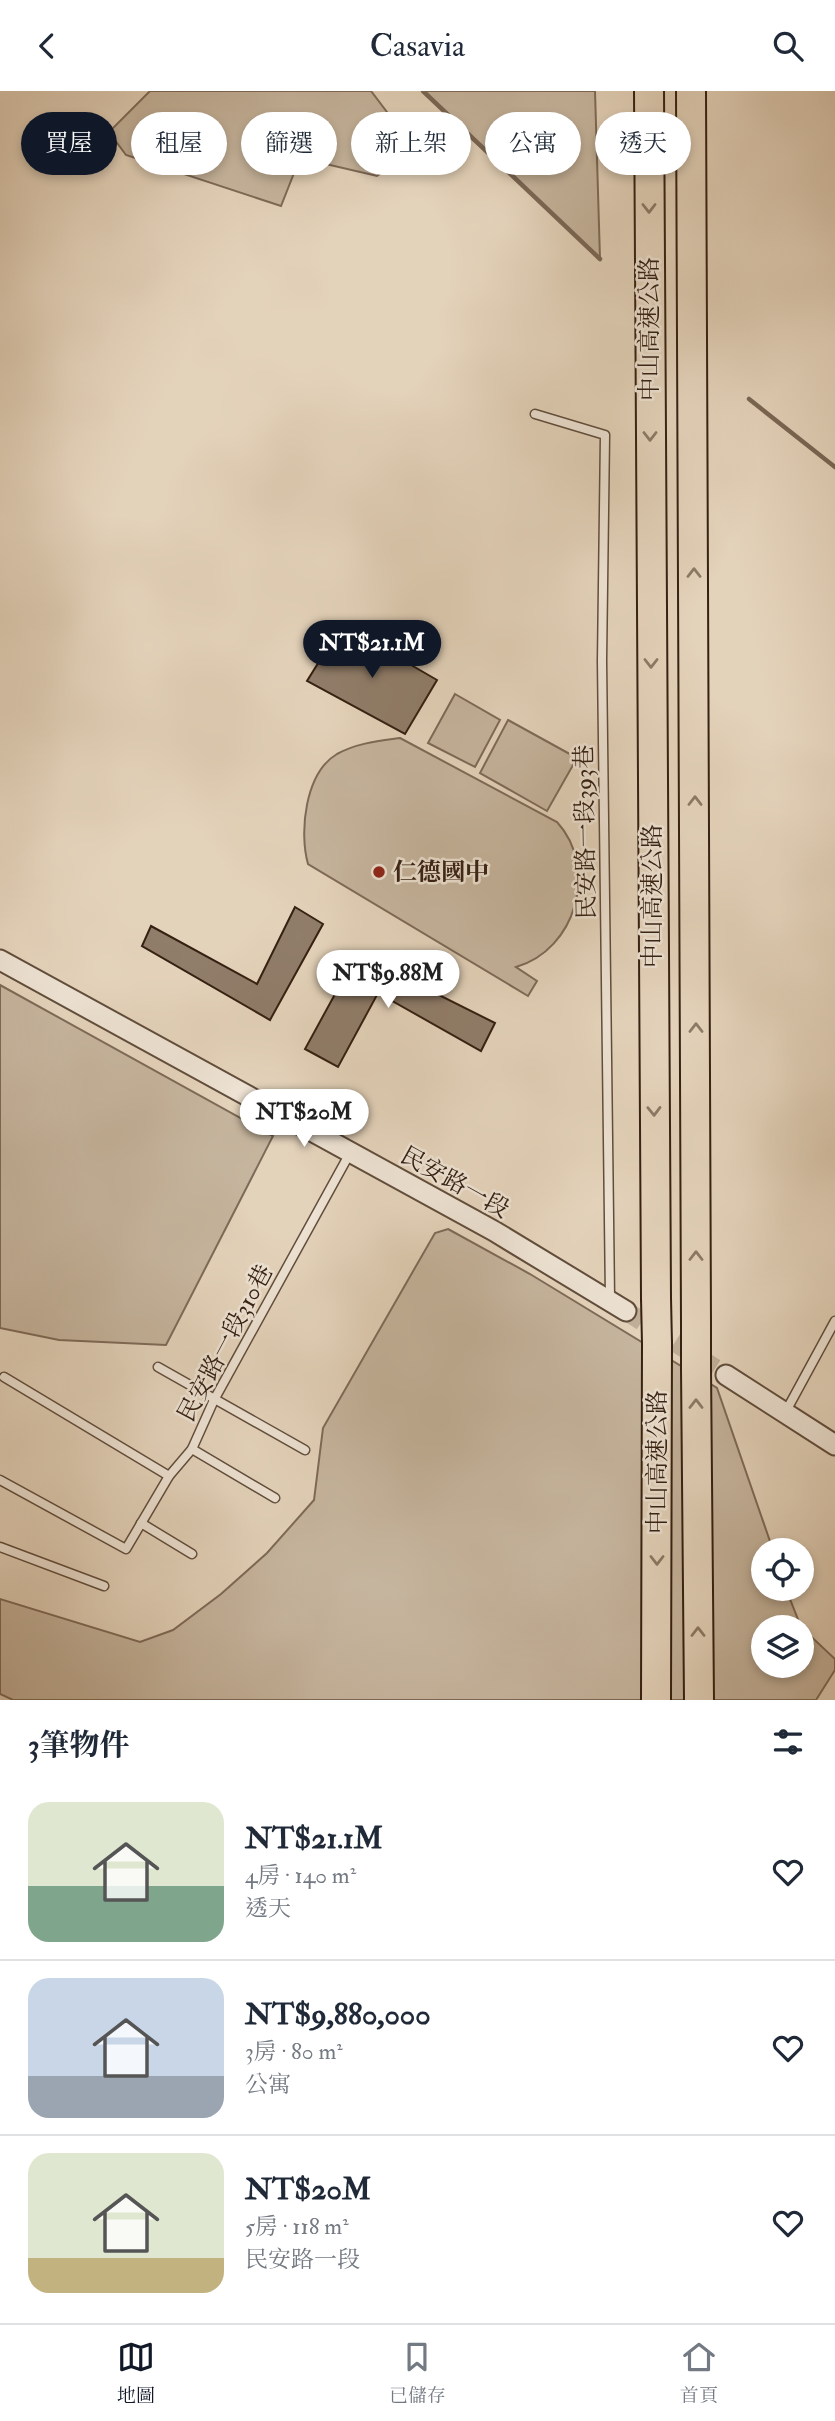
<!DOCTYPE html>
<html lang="zh-TW">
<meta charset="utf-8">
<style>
:root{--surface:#fff;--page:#f6f6f7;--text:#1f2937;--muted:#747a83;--line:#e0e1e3;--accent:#111827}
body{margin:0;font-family:"IM FELL Double Pica","Noto Serif TC",serif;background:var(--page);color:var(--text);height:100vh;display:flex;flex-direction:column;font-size:26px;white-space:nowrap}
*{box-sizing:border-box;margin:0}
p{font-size:23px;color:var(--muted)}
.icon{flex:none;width:38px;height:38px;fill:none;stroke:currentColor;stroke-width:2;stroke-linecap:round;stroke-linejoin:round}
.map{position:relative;height:1609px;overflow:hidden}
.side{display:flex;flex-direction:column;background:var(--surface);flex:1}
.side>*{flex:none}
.top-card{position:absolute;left:21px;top:21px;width:794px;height:63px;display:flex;gap:14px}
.buttons{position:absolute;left:751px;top:1447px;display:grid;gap:14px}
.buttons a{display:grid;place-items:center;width:63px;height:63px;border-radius:50%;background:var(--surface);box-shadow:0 4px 10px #0003;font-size:35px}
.price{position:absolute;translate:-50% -60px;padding:0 16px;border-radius:24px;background:#fff;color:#222;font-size:23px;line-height:46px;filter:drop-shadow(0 2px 4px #0008)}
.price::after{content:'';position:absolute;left:50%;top:42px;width:21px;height:16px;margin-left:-10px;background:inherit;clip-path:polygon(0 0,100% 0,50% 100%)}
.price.active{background:var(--accent);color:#fff}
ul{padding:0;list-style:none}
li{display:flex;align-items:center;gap:21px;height:175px;padding:0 28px}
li+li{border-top:2px solid var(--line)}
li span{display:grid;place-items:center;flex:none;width:196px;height:140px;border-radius:21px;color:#555}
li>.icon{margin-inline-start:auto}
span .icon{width:84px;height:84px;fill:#fffc;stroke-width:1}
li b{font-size:30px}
h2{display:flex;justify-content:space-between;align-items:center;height:84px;padding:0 28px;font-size:30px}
.pill{padding:0 24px;border-radius:32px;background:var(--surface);box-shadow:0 4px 10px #0003;font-size:24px;line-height:63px}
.pill.active{background:var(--accent);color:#fff}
header{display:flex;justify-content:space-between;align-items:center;height:91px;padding:0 28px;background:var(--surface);font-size:32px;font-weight:600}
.tabs{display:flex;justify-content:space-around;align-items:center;height:98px;border-top:2px solid var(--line);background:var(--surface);font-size:19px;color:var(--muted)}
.tabs a{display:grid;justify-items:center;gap:4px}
.tabs .active{color:var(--accent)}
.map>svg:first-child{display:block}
</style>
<header><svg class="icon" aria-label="back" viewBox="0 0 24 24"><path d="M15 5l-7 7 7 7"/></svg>Casavia<svg class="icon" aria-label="search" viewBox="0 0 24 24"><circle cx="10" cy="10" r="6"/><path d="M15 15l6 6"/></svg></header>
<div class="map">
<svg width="835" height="1609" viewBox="0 0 835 1609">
<rect width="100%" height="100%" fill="#e4d3bb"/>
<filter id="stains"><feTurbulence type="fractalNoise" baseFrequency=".00286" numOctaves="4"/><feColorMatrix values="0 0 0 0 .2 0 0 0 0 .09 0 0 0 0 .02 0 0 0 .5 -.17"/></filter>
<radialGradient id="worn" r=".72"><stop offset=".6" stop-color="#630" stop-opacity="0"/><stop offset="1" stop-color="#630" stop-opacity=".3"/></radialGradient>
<g fill="#c6b59e" stroke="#7e6a58" stroke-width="2">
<path d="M 150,0 L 371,0 L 415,58 L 377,85 L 300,67 L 281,115 L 126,64 L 109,41 Z"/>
<path d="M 423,0 L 595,0 L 600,168 Z"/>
<path d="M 455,603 L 500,629 L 475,676 L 428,652 Z"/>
<path d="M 508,629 L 577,667 L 547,720 L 480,682 Z"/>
<path d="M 400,647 L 557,731 C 599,777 576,859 516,876 L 537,890 L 528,905 L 308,773 C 299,741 305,682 337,663 C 357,652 378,650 400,647 Z"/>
<path d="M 0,894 L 273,1045 L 166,1254 L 59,1249 L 0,1237 Z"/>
<path d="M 448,1138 L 530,1183 L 717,1297 L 773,1459 L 763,1460 L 763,1498 L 786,1498 L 801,1536 L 763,1536 L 763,1575 L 802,1575 L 802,1537 L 835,1568 L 835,1579 L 816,1609 L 13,1609 L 0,1603 L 0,1508 L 140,1551 L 173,1539 L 221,1503 L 267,1462 L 314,1409 L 323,1337 L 435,1142 Z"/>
</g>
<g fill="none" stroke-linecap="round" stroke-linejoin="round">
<g stroke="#7a6755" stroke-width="4.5">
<path d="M 423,0 L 600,168"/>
<path d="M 749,308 L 835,376"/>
</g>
</g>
<g fill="#907d6a" stroke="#352012" stroke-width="2">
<path d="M 342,534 L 437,589 L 405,643 L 307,590 Z"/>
<path d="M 295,816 L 323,833 L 270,929 L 142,855 L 151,835 L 257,893 Z"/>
<path d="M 357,863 L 495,932 L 481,960 L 378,902 L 338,976 L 305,958 Z"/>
</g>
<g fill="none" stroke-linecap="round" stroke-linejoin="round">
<path stroke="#c1af99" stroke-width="19" stroke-dasharray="19 10" stroke-linecap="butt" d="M 626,1220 L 726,1284"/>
<defs>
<g id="service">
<path d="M 535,323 L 605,344 L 602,570 L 610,1207"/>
<path d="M 158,1276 L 305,1359"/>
<path d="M 4,1286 L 169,1385"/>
<path d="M 785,1322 L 835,1230"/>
<path d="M 192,1358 L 275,1407"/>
<path d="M 0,1389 L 126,1458 L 169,1385 L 192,1358 L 214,1309 L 350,1062"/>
<path d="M 141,1432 L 192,1463"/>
<path d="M 0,1456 L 104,1495"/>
</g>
<g id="tertiary">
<path d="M 0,869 L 494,1140 L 626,1220"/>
<path d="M 726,1284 L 835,1354"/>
</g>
<g id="motorway">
<path d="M 649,0 L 656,1207"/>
<path d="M 691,0 L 696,1233"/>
<path d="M 696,1278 L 699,1609"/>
<path d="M 656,1609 L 657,1253"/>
</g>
</defs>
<use href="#service" stroke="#614d3c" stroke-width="11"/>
<use href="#tertiary" stroke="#614d3c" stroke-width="23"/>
<use href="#motorway" stroke="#352012" stroke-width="32"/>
<use href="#service" stroke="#ede2d3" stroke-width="8"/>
<use href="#tertiary" stroke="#ede2d3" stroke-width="19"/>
<use href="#motorway" stroke="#e4d3bb" stroke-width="28"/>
<defs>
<g id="motorway-bridge">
<path d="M 656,1207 L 657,1253"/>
<path d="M 696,1278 L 696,1233"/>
</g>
</defs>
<use href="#motorway-bridge" stroke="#352012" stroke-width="32" stroke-linecap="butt"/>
<use href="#motorway-bridge" stroke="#e4d3bb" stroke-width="28"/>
</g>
<defs><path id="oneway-chevron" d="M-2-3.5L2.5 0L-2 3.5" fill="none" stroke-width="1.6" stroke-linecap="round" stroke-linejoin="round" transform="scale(1.75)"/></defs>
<g stroke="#8c7a66">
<use href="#oneway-chevron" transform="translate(649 117) rotate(90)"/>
<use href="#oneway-chevron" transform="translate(650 345) rotate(90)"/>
<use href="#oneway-chevron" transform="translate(694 482) rotate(-90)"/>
<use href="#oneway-chevron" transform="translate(651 572) rotate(90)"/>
<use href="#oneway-chevron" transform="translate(695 710) rotate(-90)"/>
<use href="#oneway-chevron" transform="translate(696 937) rotate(-90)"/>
<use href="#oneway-chevron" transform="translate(654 1020) rotate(89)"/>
<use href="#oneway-chevron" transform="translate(696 1165) rotate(-90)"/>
<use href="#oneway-chevron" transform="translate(696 1313) rotate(-90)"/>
<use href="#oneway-chevron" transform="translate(657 1469) rotate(90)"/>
<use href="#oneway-chevron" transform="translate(698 1541) rotate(-90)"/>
</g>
<circle fill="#8f2418" stroke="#ede2d3" stroke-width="2.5" cx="379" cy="781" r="7"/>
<g text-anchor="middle" stroke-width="5" stroke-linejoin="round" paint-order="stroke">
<g font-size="24" fill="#352012" stroke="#ede2d3">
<text transform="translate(649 238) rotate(-90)" y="8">中山高速公路</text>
<text transform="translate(585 741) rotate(-91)" y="8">民安路一段393巷</text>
<text transform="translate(652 805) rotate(-90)" y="8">中山高速公路</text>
<text transform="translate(455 1091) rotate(29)" y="8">民安路一段</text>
<text transform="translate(225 1252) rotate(-62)" y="8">民安路一段310巷</text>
<text transform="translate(657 1371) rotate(-90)" y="8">中山高速公路</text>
</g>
<g font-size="24" font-weight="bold" fill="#352012" stroke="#ede2d3" text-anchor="start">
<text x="393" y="789">仁德國中</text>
</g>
</g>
<rect width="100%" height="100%" filter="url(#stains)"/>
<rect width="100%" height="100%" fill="url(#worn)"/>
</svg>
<div class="buttons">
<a><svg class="icon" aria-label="locate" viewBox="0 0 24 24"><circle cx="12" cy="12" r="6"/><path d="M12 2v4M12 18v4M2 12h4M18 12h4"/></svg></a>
<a><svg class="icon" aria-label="layers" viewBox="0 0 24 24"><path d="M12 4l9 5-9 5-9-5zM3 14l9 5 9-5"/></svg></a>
</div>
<b class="price active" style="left:372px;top:589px">NT$21.1M</b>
<b class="price" style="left:388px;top:919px">NT$9.88M</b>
<b class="price" style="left:304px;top:1058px">NT$20M</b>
<div class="top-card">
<a class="pill active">買屋</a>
<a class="pill">租屋</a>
<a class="pill">篩選</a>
<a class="pill">新上架</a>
<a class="pill">公寓</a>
<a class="pill">透天</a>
</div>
</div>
<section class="side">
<h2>3筆物件<svg class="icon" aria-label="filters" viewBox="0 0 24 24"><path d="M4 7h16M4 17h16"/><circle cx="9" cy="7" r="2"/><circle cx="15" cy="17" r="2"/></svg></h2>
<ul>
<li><span style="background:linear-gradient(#dfe7d0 60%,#7fa58c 0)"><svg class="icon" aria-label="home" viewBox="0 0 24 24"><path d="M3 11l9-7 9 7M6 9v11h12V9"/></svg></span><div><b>NT$21.1M</b><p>4房 · 140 m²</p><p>透天</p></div><svg class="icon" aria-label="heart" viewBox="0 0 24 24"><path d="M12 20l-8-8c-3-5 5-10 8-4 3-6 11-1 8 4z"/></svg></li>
<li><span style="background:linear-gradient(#c9d6e8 70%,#9aa5b1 0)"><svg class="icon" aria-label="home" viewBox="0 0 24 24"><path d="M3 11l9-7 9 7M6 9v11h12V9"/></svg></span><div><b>NT$9,880,000</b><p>3房 · 80 m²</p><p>公寓</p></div><svg class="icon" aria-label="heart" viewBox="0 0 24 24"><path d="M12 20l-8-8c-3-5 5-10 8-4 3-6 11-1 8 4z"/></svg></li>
<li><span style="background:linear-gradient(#dfe7d0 75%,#c2b280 0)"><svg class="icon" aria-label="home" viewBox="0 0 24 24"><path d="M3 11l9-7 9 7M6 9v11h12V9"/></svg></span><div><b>NT$20M</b><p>5房 · 118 m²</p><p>民安路一段</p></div><svg class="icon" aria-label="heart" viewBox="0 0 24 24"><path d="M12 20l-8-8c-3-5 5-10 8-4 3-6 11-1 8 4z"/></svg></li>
</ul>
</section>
<nav class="tabs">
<a class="active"><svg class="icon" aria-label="map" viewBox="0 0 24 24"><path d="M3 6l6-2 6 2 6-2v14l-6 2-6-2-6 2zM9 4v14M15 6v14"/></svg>地圖</a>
<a><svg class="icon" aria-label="saved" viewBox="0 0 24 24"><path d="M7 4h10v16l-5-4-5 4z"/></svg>已儲存</a>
<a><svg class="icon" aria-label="home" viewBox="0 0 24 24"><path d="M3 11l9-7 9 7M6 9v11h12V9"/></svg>首頁</a>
</nav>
